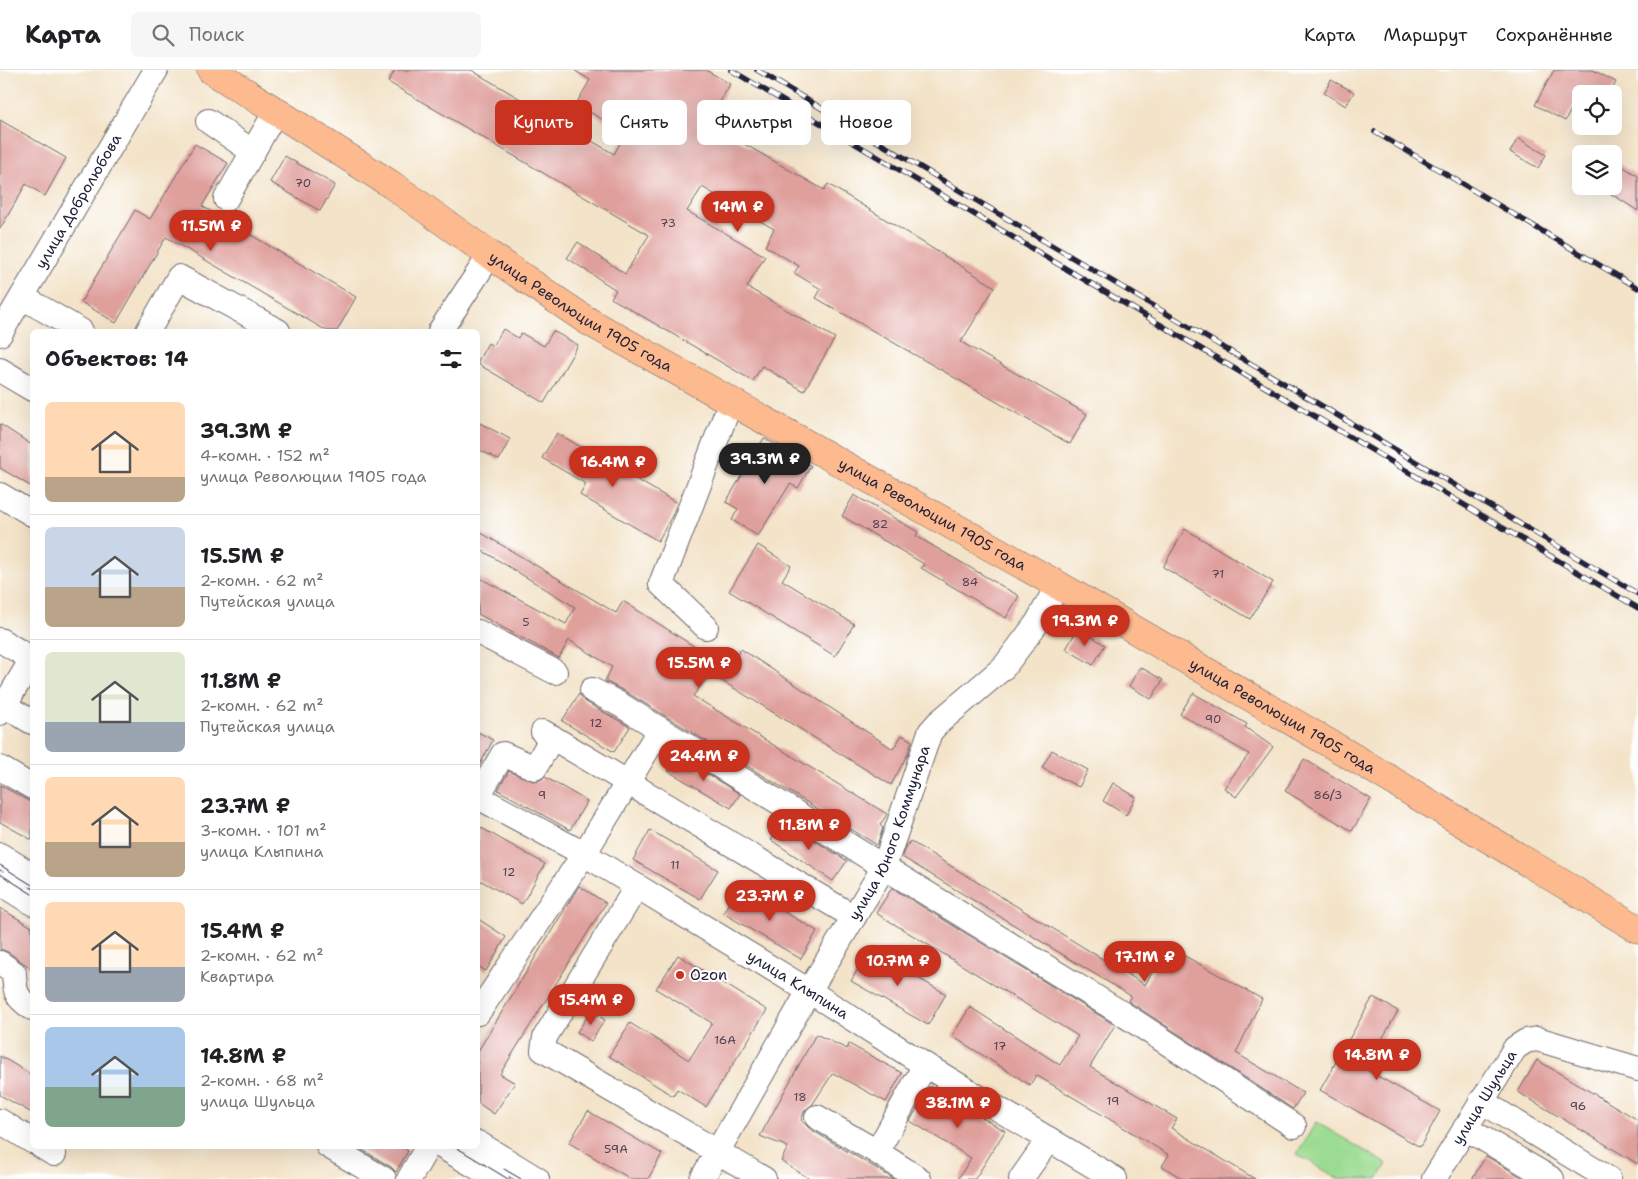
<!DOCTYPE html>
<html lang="ru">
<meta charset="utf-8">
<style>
:root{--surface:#fff;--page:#f6f6f6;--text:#202124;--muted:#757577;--line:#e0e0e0;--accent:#c8321e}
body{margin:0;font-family:"Shantell Sans",sans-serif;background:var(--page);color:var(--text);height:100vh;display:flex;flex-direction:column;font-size:19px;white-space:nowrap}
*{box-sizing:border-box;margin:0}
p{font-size:16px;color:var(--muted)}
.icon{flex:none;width:28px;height:28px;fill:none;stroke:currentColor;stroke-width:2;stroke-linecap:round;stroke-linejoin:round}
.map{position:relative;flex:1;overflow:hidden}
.panel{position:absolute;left:30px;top:259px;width:450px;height:820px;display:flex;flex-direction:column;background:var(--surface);border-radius:8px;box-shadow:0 5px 20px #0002}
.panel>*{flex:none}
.banner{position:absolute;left:495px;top:30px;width:475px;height:45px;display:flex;gap:10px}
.buttons{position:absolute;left:1572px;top:15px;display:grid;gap:10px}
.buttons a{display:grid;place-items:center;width:50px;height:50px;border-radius:8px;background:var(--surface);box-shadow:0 5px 20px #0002;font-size:25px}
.price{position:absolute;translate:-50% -42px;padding:0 11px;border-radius:18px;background:var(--accent);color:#fff;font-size:16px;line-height:32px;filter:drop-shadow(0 1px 2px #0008)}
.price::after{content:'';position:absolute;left:50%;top:30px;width:15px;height:11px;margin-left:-8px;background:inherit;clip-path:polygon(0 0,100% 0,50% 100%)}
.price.on{background:#222;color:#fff}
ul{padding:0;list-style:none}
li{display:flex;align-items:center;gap:15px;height:125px;padding:0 15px}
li+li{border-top:1px solid var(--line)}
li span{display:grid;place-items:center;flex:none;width:140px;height:100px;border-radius:8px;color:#555}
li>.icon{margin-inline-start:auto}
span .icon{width:60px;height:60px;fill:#fffc;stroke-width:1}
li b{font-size:21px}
h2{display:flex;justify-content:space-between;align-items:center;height:60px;padding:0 15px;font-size:21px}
.tag{padding:0 18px;border-radius:8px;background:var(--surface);box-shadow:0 5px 20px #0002;font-size:18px;line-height:45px}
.tag.on{background:var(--accent);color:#fff}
header{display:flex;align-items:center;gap:30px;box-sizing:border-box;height:70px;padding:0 25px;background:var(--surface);border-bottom:1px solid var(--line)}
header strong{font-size:24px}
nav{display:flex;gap:28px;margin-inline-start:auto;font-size:18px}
.search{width:350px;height:45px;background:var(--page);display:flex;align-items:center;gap:12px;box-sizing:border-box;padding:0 18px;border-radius:8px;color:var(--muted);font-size:19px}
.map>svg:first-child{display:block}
</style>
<header>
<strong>Карта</strong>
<div class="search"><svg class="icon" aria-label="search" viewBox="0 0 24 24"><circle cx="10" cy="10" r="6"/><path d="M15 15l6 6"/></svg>Поиск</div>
<nav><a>Карта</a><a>Маршрут</a><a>Сохранённые</a></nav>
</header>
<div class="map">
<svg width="1638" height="1109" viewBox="0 0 1638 1109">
<rect width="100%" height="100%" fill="#fff"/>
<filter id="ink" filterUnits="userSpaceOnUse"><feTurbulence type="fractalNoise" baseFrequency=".02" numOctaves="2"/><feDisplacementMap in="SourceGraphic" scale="10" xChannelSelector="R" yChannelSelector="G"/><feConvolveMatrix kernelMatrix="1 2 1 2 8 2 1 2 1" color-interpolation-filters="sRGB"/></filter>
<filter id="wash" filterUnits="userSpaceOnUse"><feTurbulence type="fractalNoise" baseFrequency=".0096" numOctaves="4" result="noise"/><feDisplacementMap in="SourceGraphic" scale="20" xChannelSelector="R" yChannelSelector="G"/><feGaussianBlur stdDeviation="1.12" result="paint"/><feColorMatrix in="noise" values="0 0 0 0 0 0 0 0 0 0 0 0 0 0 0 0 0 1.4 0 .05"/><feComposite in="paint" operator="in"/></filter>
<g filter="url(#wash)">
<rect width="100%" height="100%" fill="#f3e3c8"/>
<path fill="#9cdc92" stroke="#5f7f66" d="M 1316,1052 L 1387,1094 L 1378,1109 L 1339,1109 L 1297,1084 Z"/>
<g id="blocks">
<g fill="#df9f9b">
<path d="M 395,0 L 471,0 L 614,84 L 626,63 L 576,34 L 590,10 L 574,0 L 706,0 L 730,14 L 708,53 L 824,120 L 828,114 L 995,217 L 961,272 L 1087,344 L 1070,374 L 816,228 L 821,219 L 794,203 L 799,196 L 765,176 L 774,159 L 702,117 L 687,141 L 765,186 L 747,217 L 835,268 L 804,321 L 762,296 L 753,311 L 611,228 L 616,220 L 567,188 L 578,172 L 625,204 L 649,165 L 388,12 Z"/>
<path d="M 1554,0 L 1593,0 L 1616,12 L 1610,24 L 1601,24 L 1584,15 L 1565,51 L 1535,35 Z"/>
<path d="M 1331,10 L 1354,22 L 1346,36 L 1324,23 Z"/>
<path d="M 0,50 L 66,88 L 45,126 L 26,114 L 0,159 Z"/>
<path d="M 1518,68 L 1546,85 L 1538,98 L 1510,82 Z"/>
<path d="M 195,74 L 228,93 L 202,136 L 356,227 L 337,261 L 327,261 L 166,167 L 116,253 L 81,232 L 135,140 L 150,149 Z"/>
<path d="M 285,86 L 335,115 L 320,141 L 270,112 Z"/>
<path d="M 1614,91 L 1638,106 L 1638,141 L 1599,116 L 1614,116 Z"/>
<path d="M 503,259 L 518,268 L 521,263 L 544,276 L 553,261 L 578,275 L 544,333 L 478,294 L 478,291 L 488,273 L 493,276 Z"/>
<path d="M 478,352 L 510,369 L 499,390 L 478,379 Z"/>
<path d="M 0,354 L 32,375 L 32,417 L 0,398 Z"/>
<path d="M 557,363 L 677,433 L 672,446 L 658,471 L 580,425 L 586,414 L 542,388 Z"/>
<path d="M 764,368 L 811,396 L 798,418 L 790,414 L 758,466 L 732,450 L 738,439 L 726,432 Z"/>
<path d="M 854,425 L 918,462 L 916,466 L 1019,526 L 1006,548 L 921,498 L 924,494 L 842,446 Z"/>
<path d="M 1185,459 L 1273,512 L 1250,549 L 1163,497 Z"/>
<path d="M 478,461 L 616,543 L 623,531 L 728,598 L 741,579 L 893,679 L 902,665 L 912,671 L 907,686 L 891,715 L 711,604 L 693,626 L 887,744 L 880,755 L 883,758 L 877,775 L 626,622 L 605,611 L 612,597 L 569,570 L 559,588 L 478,544 L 478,507 L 566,554 L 575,537 L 478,478 Z"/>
<path d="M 758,475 L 791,496 L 782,510 L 854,554 L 835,586 L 729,521 Z"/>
<path d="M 1078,558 L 1105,575 L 1093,595 L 1066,579 Z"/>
<path d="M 1140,597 L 1163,610 L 1151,629 L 1129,616 Z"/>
<path d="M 1193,623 L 1247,654 L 1245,657 L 1273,677 L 1236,727 L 1224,718 L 1249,684 L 1180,644 Z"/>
<path d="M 579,624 L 586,632 L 630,657 L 614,682 L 562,651 Z"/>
<path d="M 478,662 L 493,670 L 478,698 Z"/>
<path d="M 1052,680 L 1088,700 L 1079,717 L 1042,698 Z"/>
<path d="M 677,686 L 740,724 L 731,738 L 668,701 Z"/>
<path d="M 1304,689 L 1371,729 L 1352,761 L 1285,721 Z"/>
<path d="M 509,701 L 536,712 L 545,707 L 587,731 L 570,760 L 498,720 Z"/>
<path d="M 1113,713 L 1136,727 L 1126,745 L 1103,731 Z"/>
<path d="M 0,715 L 32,733 L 32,770 L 0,752 Z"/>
<path d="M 784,751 L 847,791 L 833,811 L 771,770 Z"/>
<path d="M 478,756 L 545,794 L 522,834 L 478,809 Z"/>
<path d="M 650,760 L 718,800 L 700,829 L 633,790 Z"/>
<path d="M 910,771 L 1145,915 L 1167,876 L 1262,929 L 1236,983 L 1303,1023 L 1293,1039 L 1128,931 L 1131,926 L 902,787 L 906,775 L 907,776 Z"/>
<path d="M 739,815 L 817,861 L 801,889 L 723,843 Z"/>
<path d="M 579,816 L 606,833 L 500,1004 L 515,1013 L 494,1044 L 478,1033 L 478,981 Z"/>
<path d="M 892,818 L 1115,955 L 1090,997 L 1177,1049 L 1171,1058 L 1255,1109 L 1183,1109 L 1162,1096 L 1169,1085 L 1036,1005 L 1030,1015 L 952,966 L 970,937 L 1060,995 L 1078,966 L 876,843 Z"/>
<path d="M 0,838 L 32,857 L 32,899 L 8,882 L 0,879 Z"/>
<path d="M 478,849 L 506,867 L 486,901 L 478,896 Z"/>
<path d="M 869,880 L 946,924 L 928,955 L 851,911 Z"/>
<path d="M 678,885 L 767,940 L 706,1037 L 677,1019 L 673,1026 L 609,986 L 630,953 L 689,990 L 712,953 L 656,919 Z"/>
<path d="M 1373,927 L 1398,941 L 1365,999 L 1440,1041 L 1420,1077 L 1320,1020 Z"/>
<path d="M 591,941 L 605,950 L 591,971 L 577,962 Z"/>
<path d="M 816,964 L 847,979 L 849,974 L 902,1003 L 886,1032 L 833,1003 L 812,1035 L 805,1040 L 801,1050 L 810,1059 L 894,1109 L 810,1109 L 781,1091 L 788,1077 L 760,1066 Z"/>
<path d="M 0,986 L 32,1005 L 32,1043 L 0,1025 Z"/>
<path d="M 1537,990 L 1638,1050 L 1638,1094 L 1518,1022 Z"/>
<path d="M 930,1016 L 1005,1061 L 975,1109 L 958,1109 L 971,1088 L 910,1051 Z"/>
<path d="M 588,1041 L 662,1084 L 648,1109 L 631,1109 L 569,1073 Z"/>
<path d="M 356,1076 L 401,1076 L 408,1081 L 396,1102 L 391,1097 Z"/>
<path d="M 1486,1086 L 1525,1109 L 1472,1109 Z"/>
</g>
</g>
</g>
<g filter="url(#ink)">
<use href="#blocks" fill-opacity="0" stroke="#6b666c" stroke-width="1"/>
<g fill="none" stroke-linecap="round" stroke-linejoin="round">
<defs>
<g id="minor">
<path d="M 208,51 L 253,82"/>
<path d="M 226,129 L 276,41"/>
<path d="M 22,227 L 81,261"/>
<path d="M 148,261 L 179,207 L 278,261"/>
<path d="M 440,261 L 490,185"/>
<path id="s1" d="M 0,264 L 156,0"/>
<path d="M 0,300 L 32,319"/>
<path d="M 0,425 L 32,444"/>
<path d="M 706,557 L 661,514 L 731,331"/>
<path d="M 478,562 L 555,602"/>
<path d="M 0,570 L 32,589"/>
<path d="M 592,620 L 619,634 L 1123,944 L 1294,1056"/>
<path d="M 0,633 L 32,652"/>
<path d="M 0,643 L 32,589"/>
<path d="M 543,662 L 854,847"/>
<path d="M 0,698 L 32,717"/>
<path d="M 478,726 L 503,684 L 535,698 L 552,667"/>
<path id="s2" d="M 478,727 L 584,784 L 809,921 L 925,995 L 1115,1109"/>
<path d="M 0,785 L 32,805"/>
<path d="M 0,813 L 32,833"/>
<path d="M 637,816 L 545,967 L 543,980 L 764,1109"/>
<path d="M 0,893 L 14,903 C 15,922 15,927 32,938"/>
<path d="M 478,943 L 584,784 L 660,659"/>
<path d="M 1481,1031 L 1609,1109"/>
<path d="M 817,1047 L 877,1082 L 925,995"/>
<path d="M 0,1051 L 32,1071"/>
<path d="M 1465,1058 L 1552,1109"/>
<path d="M 478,1073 L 537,1109"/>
<path d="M 41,1076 L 54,1084"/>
<path d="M 328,1076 L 384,1109"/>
<path d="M 441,1076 L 497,1109"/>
<path d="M 877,1082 L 919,1109"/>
<path d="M 409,1109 L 428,1076"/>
<path id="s3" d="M 702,1109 L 809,921 L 884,797 L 930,662 L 938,653 L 1004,597 L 1037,553 L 1058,515"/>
<path d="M 1021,1109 L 1049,1069"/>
<path id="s4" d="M 1434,1109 L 1515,978 L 1526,971 L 1537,969 L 1638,999"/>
</g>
<g id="major">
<path id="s5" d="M 211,0 L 392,115 L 490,185 L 586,250 L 1058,515 L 1358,690 L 1638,859"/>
</g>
</defs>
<use href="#minor" stroke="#6b666c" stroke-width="26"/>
<use href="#major" stroke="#6b666c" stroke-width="29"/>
<use href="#minor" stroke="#fff" stroke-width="24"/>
<use href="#major" stroke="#fcba8e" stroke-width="28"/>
<g stroke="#22223b" stroke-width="1">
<path d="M 0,795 L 32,815"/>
<path d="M 0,804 L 32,824"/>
<path d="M 454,1076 L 508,1109"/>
<path d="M 504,1099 L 521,1109"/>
</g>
<defs>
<g id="rail">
<path d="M 731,0 L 1638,538"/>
<path d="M 757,0 L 1638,524"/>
<path d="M 1375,62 L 1638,218"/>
</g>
</defs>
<use href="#rail" stroke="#22223b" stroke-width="5.5"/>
<use href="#rail" stroke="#fff" stroke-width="4" stroke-dasharray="11" stroke-linecap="butt"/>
</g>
</g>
<circle fill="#c8321e" stroke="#fff" stroke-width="2" cx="680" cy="905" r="5"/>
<g text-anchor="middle" stroke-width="4" stroke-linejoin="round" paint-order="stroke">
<g font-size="12" fill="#514153">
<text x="303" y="117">70</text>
<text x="668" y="157">73</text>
<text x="880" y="458">82</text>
<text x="1218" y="508">71</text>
<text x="970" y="516">84</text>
<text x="526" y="556">5</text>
<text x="1213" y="653">90</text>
<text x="596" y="657">12</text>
<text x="542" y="729">9</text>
<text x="1328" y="729">86/3</text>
<text x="675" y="799">11</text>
<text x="509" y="806">12</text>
<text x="725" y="974">16А</text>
<text x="1000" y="980">17</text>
<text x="800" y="1031">18</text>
<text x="1113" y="1035">19</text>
<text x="1578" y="1040">96</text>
<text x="616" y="1083">59А</text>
</g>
<g font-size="15" fill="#22223b" stroke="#fff">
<text dy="5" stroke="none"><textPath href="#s1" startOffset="154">улица Добролюбова</textPath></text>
<text dy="5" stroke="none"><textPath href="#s5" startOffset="442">улица Революции 1905 года</textPath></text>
<text dy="5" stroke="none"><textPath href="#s5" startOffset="848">улица Революции 1905 года</textPath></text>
<text dy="5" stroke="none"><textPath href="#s5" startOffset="1252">улица Революции 1905 года</textPath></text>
<text dy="5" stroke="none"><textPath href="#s3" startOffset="395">улица Юного Коммунара</textPath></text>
<text dy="5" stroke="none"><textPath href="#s2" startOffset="371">улица Клыпина</textPath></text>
<text dy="5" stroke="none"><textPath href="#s4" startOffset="96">улица Шульца</textPath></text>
</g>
<g font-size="15" fill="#22223b" stroke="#fff" text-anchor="start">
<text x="690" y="910">Ozon</text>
</g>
</g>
</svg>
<div class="buttons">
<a><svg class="icon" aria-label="locate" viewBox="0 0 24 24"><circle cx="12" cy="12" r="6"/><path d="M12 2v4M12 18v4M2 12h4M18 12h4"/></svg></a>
<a><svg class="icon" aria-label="layers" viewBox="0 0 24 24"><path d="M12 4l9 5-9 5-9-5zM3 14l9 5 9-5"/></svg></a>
</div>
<b class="price" style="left:738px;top:163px">14M ₽</b>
<b class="price" style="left:211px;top:182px">11.5M ₽</b>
<b class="price on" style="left:765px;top:415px">39.3M ₽</b>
<b class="price" style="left:613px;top:418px">16.4M ₽</b>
<b class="price" style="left:1085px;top:577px">19.3M ₽</b>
<b class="price" style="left:699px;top:619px">15.5M ₽</b>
<b class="price" style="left:704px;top:712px">24.4M ₽</b>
<b class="price" style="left:809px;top:781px">11.8M ₽</b>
<b class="price" style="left:770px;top:852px">23.7M ₽</b>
<b class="price" style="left:1145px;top:913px">17.1M ₽</b>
<b class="price" style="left:898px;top:917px">10.7M ₽</b>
<b class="price" style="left:591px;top:956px">15.4M ₽</b>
<b class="price" style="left:1377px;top:1011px">14.8M ₽</b>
<b class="price" style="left:958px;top:1059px">38.1M ₽</b>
<div class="banner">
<a class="tag on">Купить</a>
<a class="tag">Снять</a>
<a class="tag">Фильтры</a>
<a class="tag">Новое</a>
</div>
<section class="panel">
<h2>Объектов: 14<svg class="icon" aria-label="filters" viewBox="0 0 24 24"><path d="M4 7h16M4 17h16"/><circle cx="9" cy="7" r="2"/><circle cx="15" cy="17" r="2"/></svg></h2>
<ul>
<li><span style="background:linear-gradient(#ffd9b3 75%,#b9a48a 0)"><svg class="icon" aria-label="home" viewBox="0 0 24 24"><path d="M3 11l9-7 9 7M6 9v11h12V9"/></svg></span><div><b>39.3M ₽</b><p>4-комн. · 152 m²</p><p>улица Революции 1905 года</p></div></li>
<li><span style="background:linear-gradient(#c9d6e8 60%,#b9a48a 0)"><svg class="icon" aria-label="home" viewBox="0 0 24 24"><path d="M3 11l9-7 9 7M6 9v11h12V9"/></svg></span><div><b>15.5M ₽</b><p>2-комн. · 62 m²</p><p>Путейская улица</p></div></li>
<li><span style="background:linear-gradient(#dfe7d0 70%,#9aa5b1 0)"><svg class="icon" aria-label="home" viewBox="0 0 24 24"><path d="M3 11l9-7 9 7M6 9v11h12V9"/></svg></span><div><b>11.8M ₽</b><p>2-комн. · 62 m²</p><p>Путейская улица</p></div></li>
<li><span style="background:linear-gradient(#ffd9b3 65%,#b9a48a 0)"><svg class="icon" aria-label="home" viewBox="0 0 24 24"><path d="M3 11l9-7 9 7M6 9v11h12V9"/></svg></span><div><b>23.7M ₽</b><p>3-комн. · 101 m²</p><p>улица Клыпина</p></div></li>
<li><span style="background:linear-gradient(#ffd9b3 65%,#9aa5b1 0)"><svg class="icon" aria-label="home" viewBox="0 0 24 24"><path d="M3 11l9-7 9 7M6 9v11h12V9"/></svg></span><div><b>15.4M ₽</b><p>2-комн. · 62 m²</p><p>Квартира</p></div></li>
<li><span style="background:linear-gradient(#a9c7e8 60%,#7fa58c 0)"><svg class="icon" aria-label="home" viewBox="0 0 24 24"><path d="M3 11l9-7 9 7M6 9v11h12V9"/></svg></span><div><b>14.8M ₽</b><p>2-комн. · 68 m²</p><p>улица Шульца</p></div></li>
</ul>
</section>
</div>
